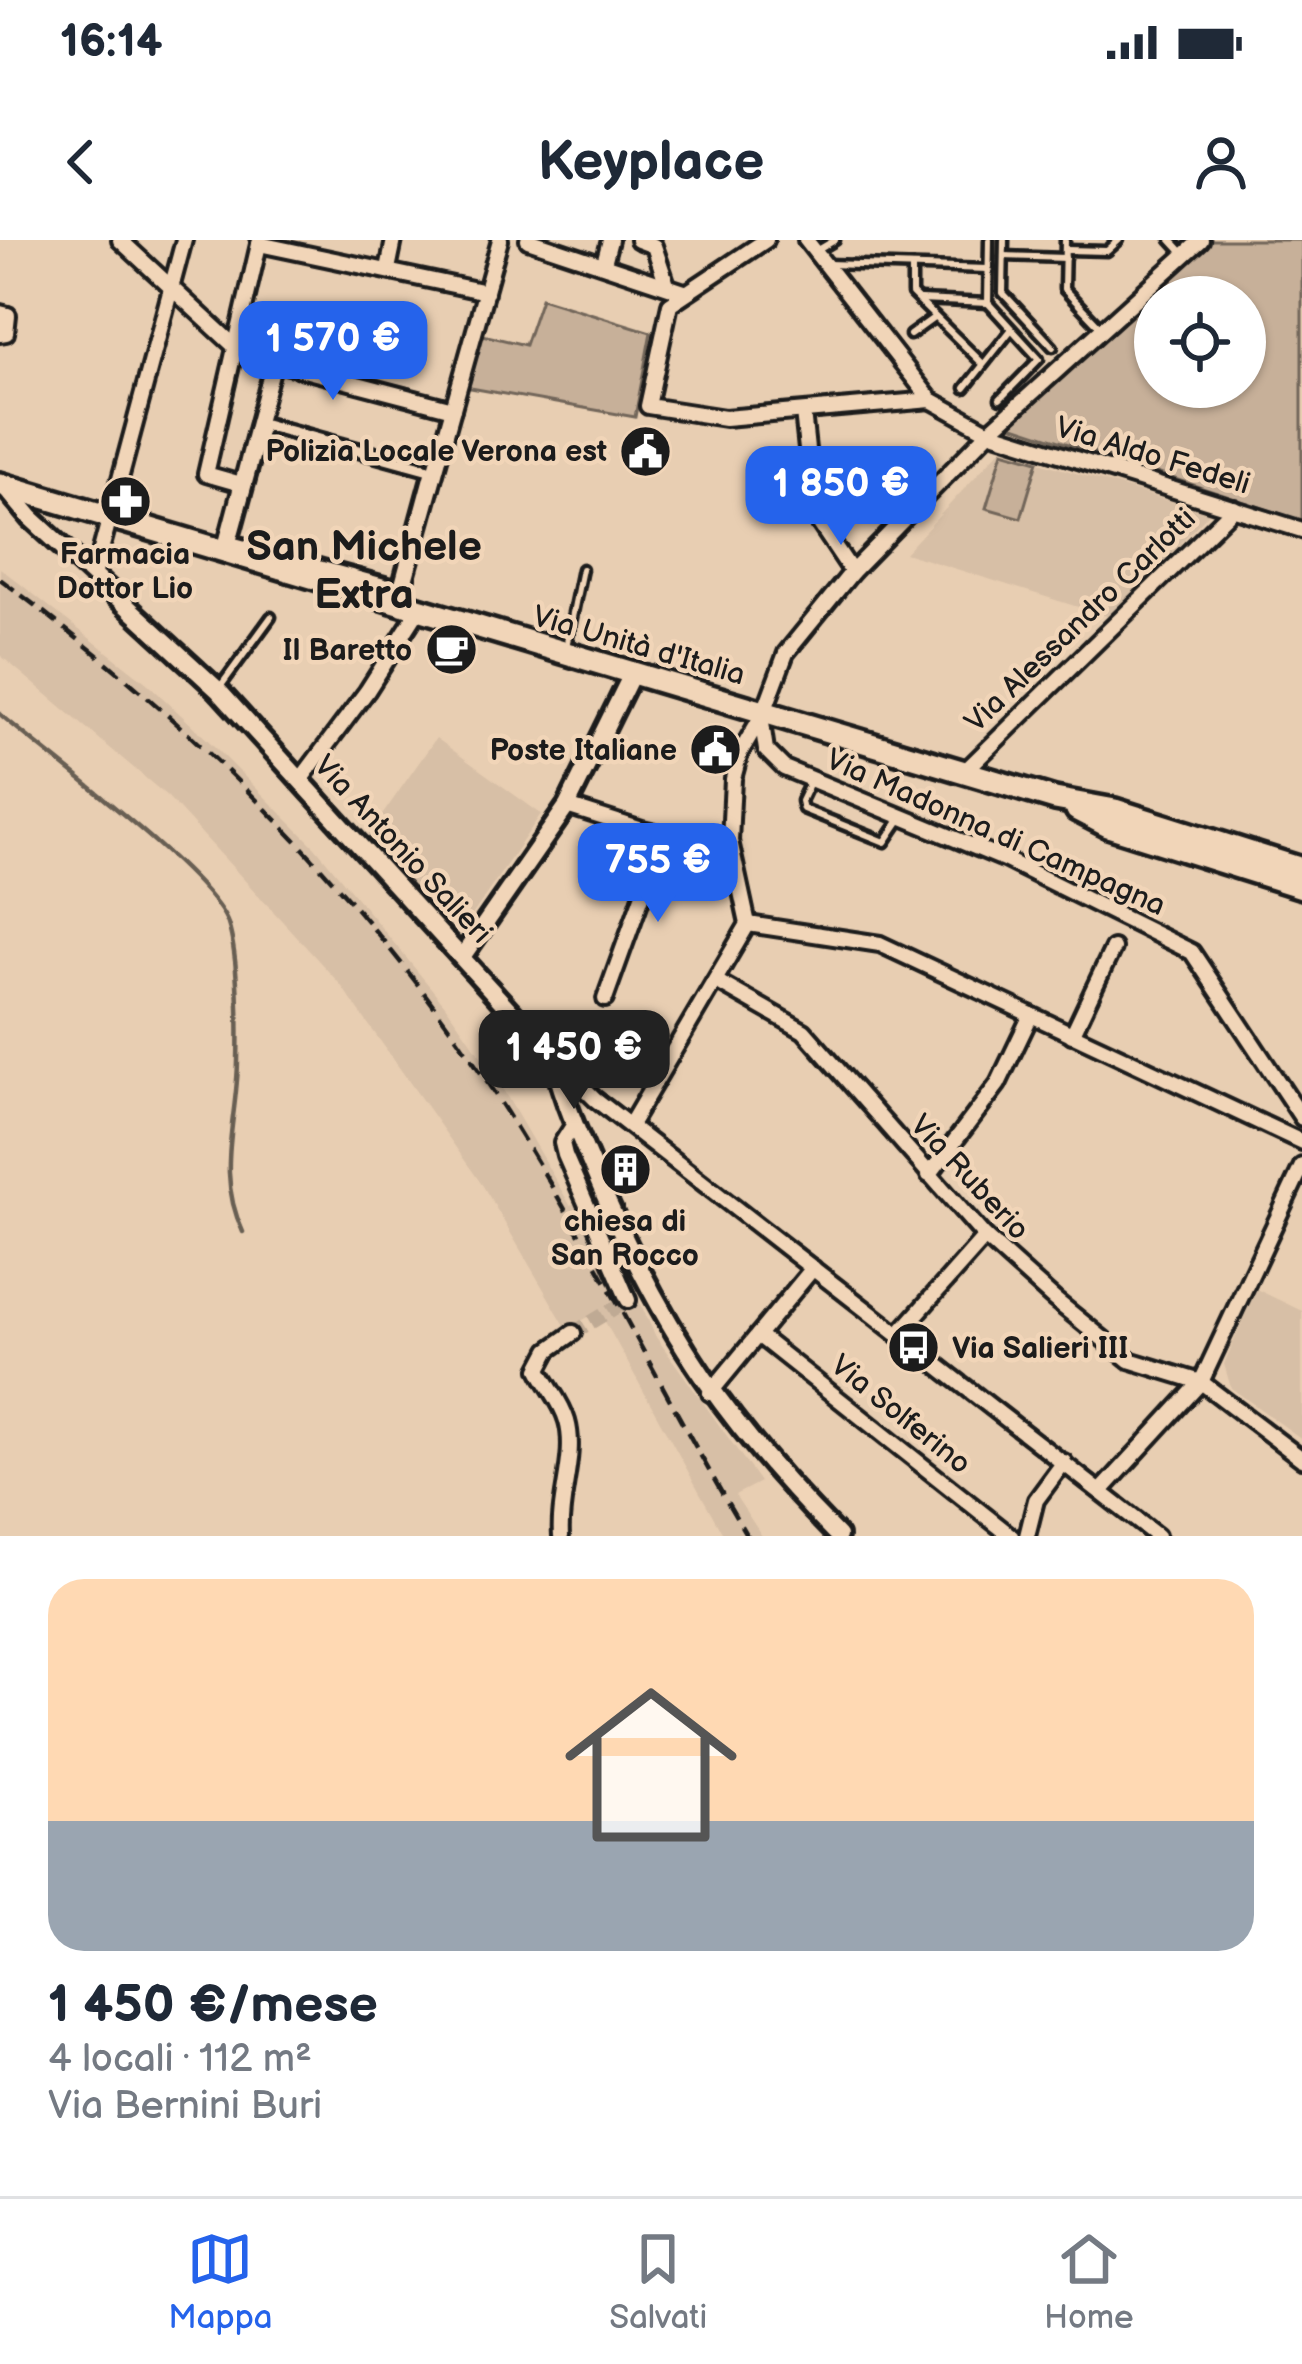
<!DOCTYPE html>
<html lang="it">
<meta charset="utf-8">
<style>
:root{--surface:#fff;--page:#f2f2f3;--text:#1f2937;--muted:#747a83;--line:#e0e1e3;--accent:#2563eb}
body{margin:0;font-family:"Balsamiq Sans",sans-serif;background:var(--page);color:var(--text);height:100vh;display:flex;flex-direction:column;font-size:45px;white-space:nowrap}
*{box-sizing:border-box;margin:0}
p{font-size:39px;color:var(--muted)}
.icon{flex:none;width:66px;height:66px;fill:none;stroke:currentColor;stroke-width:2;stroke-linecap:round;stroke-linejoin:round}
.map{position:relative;height:1296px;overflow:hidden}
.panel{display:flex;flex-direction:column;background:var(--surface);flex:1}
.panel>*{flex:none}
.tools{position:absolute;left:1134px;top:36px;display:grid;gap:24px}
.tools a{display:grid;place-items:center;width:132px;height:132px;border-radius:50%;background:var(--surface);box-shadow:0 3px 9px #0004;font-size:60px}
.price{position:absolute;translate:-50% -102px;padding:0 27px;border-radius:24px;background:var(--accent);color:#fff;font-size:39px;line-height:78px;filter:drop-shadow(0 3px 6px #0008)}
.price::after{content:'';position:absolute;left:50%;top:72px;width:36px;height:27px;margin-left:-18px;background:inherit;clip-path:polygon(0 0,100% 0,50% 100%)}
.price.on{background:#222;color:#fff}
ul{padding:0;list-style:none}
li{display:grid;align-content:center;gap:24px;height:636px;padding:0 48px}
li+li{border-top:3px solid var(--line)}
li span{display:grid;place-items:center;height:372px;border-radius:36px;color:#555}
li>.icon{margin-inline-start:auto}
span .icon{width:216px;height:216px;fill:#fffc;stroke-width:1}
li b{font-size:51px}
.status{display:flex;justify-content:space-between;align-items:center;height:84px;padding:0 60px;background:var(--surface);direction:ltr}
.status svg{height:33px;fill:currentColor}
header{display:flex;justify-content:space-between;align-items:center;height:156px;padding:0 48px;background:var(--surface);font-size:54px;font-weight:800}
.dock{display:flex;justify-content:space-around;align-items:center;height:168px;border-top:3px solid var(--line);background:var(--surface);font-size:33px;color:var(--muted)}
.dock a{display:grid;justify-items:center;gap:6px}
.dock .on{color:var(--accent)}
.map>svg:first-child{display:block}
</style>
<div class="status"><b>16:14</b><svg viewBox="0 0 49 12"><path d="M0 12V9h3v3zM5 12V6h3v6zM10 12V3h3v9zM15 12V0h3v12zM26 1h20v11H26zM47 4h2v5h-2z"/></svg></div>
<header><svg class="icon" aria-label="back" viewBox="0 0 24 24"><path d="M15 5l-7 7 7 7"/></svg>Keyplace<svg class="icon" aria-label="person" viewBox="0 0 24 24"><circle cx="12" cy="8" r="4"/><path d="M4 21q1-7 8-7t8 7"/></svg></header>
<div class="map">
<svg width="1302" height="1296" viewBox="0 0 1302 1296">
<rect width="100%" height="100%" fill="#e8ceb2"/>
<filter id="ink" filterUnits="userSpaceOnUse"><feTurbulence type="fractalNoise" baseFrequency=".00833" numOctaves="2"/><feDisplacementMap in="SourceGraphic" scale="24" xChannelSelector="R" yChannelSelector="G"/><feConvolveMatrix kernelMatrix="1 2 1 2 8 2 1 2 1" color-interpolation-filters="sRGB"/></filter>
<g filter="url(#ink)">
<g fill="#d7bfa6">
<path d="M 1000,210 L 1209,273 L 1110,377 L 905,313 Z"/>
<path d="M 0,328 L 147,443 L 213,505 L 315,607 L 445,765 L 495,836 L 570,965 L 591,958 L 656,1097 L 760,1242 L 735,1255 L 762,1296 L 724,1296 L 599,1071 L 567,1089 L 483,946 L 340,744 L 168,557 L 0,415 Z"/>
<path d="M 436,498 L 541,574 L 460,693 L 367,597 Z"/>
<path d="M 1256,1049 L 1302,1071 L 1302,1199 L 1231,1148 L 1224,1124 Z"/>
</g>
<g fill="#c7b099" stroke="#72665a" stroke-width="3" fill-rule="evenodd">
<path d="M 1205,0 L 1302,0 L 1302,281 L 999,181 ZM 1155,57 L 1245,57 L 1245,147 L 1155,147 Z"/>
<path d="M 541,58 L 651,92 L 635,177 L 465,147 L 479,94 L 525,105 Z"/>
<path d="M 1003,211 L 1038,221 L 1021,278 L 986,268 Z"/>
</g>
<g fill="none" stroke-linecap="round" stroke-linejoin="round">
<path stroke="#685e53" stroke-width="4.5" d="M 0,474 C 46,514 212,636 228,684 C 239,718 239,786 238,821 C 237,883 215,932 243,992"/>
<path stroke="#bfaa94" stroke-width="14" stroke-dasharray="14 7" stroke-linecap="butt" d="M 573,1093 L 628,1060"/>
<defs>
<g id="service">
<path d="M 989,0 L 988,63 L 1039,119 L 1000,159"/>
<path d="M 1004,0 L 1003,53 L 1053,107"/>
<path d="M 1065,0 L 1064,49 L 1100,87"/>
<path d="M 1171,0 L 1182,12"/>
<path d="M 818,10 L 835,0"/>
<path d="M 1067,10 L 1107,11 L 1119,0"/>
<path d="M 1004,16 L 1065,18"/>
<path d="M 828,24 L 988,29"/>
<path d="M 912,27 L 912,54 L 981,122"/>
<path d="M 920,60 L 988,63"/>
<path d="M 910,95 L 935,77"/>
<path d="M 965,148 L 1011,90"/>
<path d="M 566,407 L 582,329"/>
<path d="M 220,447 L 271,377"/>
<path d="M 811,540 L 801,561 L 803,569 L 885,602 L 900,580"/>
</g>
<path id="pedestrian" d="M 263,184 L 431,230 L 399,348 L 231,302 Z"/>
<g id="minor">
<path d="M 120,0 L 243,114 L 453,169"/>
<path d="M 528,0 L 684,52"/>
<path d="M 638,0 L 654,6 L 666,42"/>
<path d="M 766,0 L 670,64 L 648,166 L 725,178 L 931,160"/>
<path d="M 806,0 L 931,160 L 989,192 L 1302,290"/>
<path d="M 259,4 L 486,52"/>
<path d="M 604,23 L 610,0"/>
<path d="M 388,29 L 394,0"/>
<path d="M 0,73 L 8,75 L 6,93 L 0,94"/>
<path d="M 803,172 L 814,275 L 852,332"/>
<path d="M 241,244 L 206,234 L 260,0"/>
<path d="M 224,311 L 274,122"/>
<path d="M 94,336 L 184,0"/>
<path d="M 399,362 L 500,0"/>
<path d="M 762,483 L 766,510 L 784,528 L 1004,619 L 1192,712 L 1302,878"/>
<path d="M 964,532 L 1234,268"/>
<path d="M 301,539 L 367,451 L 420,368"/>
<path d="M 567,566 L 642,590 L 731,610"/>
<path d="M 748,684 L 880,704 L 1302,902"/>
<path d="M 718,742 L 804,791 L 985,997 L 1055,1060 L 1129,1120 L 1201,1142 L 1302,1219"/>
<path d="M 605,759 L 664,595"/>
<path d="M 1072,795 L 1113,708"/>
<path d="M 553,818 L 595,859 L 1157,1296"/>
<path d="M 574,884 L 562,903 L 565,915 L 628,1060"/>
<path d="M 630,885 L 748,684 L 730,601 L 733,539 L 740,513 L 764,472 L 786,413 L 852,332 L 989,192 L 1201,0"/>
<path d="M 929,935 L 998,844 L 1031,775"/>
<path d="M 899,1094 L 985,997"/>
<path d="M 758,1095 L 1011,1296"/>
<path d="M 710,1153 L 813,1028"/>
<path d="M 1102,1250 L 1201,1142 L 1302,926"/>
<path d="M 561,1296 C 558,1258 577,1216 567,1181 C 562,1162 547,1146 539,1129 L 549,1110 L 573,1093"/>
<path d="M 1027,1296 L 1036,1260 L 1064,1222"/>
</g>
<g id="tertiary">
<path d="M 5,247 L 31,278 L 218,450 L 553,818 C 565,866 585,910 605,956 C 668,1098 729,1186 838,1296"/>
<path d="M 464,714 L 567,566 L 631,436"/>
</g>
<g id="primary">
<path d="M 0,244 L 1055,559 L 1115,570 L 1302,629"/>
<path d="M 1077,570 L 1108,586 L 1302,647"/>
</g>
</defs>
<use href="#service" stroke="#1c1c1c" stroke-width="15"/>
<use href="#pedestrian" stroke="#1c1c1c" stroke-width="20"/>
<use href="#minor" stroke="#1c1c1c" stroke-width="22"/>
<use href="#tertiary" stroke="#1c1c1c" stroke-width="26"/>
<use href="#primary" stroke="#1c1c1c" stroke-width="30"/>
<use href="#service" stroke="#f1d5b8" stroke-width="6"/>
<use href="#pedestrian" stroke="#f1d5b8" stroke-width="10"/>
<use href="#minor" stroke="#f1d5b8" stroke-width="14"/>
<use href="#tertiary" stroke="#f1d5b8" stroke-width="16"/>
<use href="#primary" stroke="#f1d5b8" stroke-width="21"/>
<path stroke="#1c1c1c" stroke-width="4.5" stroke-dasharray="18 9" stroke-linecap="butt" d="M 0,339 C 188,478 355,643 485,839 C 582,985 657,1145 747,1296"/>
</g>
</g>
<defs>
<symbol id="civic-disc" viewBox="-11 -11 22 22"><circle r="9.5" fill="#1c1c1c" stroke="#f1d5b8"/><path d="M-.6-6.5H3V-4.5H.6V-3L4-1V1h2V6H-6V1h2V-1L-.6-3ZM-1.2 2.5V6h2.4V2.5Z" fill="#fff"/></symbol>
<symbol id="pharmacy-disc" viewBox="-11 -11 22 22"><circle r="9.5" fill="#1c1c1c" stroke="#f1d5b8"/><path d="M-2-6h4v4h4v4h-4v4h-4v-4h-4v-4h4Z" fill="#fff"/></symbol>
<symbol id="cafe-disc" viewBox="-11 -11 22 22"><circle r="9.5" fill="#1c1c1c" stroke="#f1d5b8"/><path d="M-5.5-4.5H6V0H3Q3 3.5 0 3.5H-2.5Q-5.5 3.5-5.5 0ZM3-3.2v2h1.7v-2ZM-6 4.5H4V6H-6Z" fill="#fff"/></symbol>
<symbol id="building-disc" viewBox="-11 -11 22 22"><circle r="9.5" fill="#1c1c1c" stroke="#f1d5b8"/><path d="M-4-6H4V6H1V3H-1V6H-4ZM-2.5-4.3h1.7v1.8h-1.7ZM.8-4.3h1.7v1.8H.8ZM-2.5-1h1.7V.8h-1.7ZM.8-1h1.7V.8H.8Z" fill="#fff"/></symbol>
<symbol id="bus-disc" viewBox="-11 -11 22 22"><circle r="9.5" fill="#1c1c1c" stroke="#f1d5b8"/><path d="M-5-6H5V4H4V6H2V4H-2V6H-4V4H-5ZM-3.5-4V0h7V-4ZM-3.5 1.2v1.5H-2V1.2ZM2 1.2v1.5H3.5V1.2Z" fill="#fff"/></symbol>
</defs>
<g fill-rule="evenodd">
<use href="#civic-disc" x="616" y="182" width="59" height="59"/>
<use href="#pharmacy-disc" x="96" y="232" width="59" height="59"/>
<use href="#cafe-disc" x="422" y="380" width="59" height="59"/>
<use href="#civic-disc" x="686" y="480" width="59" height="59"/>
<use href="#building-disc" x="596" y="900" width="59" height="59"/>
<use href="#bus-disc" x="884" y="1078" width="59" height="59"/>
</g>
<g text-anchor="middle" stroke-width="9" stroke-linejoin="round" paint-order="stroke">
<g font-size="30" font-weight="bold" fill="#1c1c1c" stroke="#f1d5b8" text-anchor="end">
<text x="607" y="221">Polizia Locale Verona est</text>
<text x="125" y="324" text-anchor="middle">Farmacia<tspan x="125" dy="34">Dottor Lio</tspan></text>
<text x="412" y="420">Il Baretto</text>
<text x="677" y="520">Poste Italiane</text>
<text x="625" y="991" text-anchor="middle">chiesa di<tspan x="625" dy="34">San Rocco</tspan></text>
<text x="952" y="1118" text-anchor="start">Via Salieri III</text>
</g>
<g font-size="30" fill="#1c1c1c" stroke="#f1d5b8">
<text transform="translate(1153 215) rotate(17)" y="10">Via Aldo Fedeli</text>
<text transform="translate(1080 380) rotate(-44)" y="10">Via Alessandro Carlotti</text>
<text transform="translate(639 405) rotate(16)" y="10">Via Unità d'Italia</text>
<text transform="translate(996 592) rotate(24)" y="10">Via Madonna di Campagna</text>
<text transform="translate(403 609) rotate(47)" y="10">Via Antonio Salieri</text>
<text transform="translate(970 937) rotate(47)" y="10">Via Ruberio</text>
<text transform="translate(901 1174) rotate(39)" y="10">Via Solferino</text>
</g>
<g font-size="42" font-weight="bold" fill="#1c1c1c" stroke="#f1d5b8">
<text x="364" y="320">San Michele<tspan x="364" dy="48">Extra</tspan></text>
</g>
</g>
</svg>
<div class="tools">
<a><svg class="icon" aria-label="locate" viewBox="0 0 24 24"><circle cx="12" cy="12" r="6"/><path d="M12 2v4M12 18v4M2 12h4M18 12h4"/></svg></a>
</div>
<b class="price" style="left:333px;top:163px">1 570 €</b>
<b class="price" style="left:841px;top:308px">1 850 €</b>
<b class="price" style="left:658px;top:685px">755 €</b>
<b class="price on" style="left:574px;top:872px">1 450 €</b>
</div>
<section class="panel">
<ul>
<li><span style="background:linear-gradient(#ffd9b3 65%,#9aa5b1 0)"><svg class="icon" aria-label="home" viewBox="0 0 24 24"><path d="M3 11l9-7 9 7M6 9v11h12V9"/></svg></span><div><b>1 450 €/mese</b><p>4 locali · 112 m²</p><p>Via Bernini Buri</p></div></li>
</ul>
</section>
<nav class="dock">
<a class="on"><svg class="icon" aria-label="map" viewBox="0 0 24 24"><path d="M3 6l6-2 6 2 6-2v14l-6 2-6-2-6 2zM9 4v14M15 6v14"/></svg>Mappa</a>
<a><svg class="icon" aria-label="saved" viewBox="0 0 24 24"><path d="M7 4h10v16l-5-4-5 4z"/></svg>Salvati</a>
<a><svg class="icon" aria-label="home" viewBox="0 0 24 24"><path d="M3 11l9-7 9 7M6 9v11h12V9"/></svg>Home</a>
</nav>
